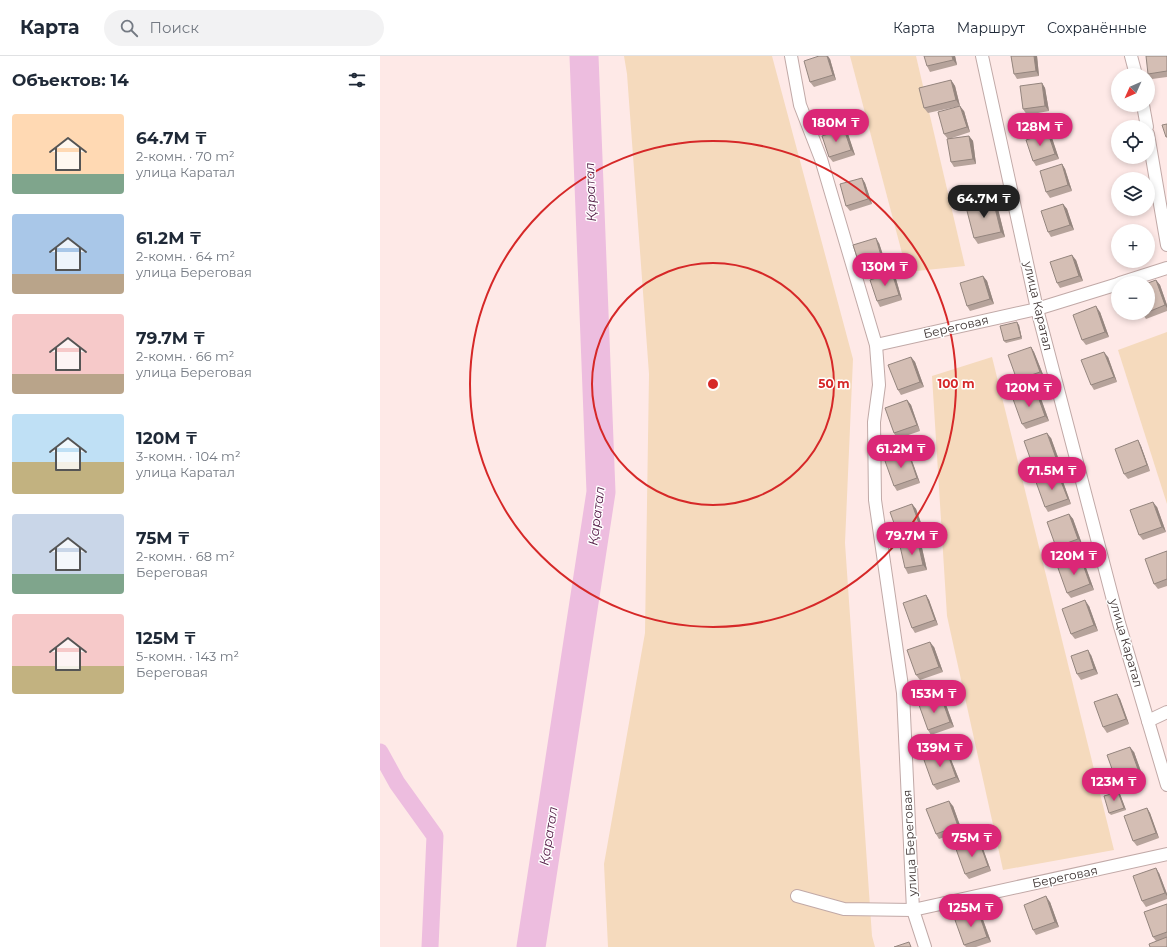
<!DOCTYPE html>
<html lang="ru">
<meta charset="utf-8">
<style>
:root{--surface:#fff;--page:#f2f2f3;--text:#1f2937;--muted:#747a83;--line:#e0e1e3;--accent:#db2777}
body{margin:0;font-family:Montserrat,sans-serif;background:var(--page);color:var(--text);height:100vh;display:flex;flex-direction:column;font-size:15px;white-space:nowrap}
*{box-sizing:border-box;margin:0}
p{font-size:13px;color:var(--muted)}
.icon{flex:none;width:22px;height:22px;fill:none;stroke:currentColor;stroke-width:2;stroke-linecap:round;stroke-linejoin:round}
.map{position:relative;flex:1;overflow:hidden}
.panel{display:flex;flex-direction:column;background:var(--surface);width:380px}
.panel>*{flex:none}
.needle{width:26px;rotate:225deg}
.tools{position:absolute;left:731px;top:12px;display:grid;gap:8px}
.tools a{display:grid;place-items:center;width:44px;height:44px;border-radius:50%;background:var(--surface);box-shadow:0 2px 6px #0003;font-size:20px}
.price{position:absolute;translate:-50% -34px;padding:0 9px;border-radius:14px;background:var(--accent);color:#fff;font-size:13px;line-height:26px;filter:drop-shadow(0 1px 2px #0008)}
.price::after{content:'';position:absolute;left:50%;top:24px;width:12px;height:9px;margin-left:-6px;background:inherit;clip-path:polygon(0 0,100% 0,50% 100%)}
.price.active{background:#222;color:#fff}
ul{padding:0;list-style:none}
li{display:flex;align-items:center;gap:12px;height:100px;padding:0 12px}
li span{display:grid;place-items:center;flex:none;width:112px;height:80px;border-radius:4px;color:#555}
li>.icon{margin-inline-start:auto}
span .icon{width:48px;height:48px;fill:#fffc;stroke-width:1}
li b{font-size:17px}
h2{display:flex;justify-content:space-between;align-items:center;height:48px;padding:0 12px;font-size:17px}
header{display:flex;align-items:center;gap:24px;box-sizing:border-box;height:56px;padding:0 20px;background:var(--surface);border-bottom:1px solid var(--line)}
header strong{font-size:19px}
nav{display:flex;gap:22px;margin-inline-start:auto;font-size:14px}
.search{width:280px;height:36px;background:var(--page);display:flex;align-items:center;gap:10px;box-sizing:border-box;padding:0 14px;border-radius:22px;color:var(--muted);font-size:15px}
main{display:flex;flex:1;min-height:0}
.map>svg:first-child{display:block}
</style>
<header>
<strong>Карта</strong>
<div class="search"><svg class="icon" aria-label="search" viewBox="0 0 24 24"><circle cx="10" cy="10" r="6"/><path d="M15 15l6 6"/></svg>Поиск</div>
<nav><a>Карта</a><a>Маршрут</a><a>Сохранённые</a></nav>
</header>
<main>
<section class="panel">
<h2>Объектов: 14<svg class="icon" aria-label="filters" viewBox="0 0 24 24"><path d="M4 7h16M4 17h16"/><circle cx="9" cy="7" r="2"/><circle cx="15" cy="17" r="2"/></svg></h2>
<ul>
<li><span style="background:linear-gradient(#ffd9b3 75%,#7fa58c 0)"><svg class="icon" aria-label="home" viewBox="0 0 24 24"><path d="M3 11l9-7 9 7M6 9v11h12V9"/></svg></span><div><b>64.7M ₸</b><p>2-комн. · 70 m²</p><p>улица Каратал</p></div></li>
<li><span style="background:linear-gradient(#a9c7e8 75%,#b9a48a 0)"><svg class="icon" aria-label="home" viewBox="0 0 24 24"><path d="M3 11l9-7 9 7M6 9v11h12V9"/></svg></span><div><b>61.2M ₸</b><p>2-комн. · 64 m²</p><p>улица Береговая</p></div></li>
<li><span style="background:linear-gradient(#f6c9c9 75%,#b9a48a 0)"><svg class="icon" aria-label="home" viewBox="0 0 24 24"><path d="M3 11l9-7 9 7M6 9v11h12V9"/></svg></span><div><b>79.7M ₸</b><p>2-комн. · 66 m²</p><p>улица Береговая</p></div></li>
<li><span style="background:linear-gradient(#bfe0f5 60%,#c2b280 0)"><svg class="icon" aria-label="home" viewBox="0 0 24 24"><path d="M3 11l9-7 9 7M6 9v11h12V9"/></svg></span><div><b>120M ₸</b><p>3-комн. · 104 m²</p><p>улица Каратал</p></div></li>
<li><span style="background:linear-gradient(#c9d6e8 75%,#7fa58c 0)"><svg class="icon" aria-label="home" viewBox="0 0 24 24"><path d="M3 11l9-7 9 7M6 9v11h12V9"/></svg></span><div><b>75M ₸</b><p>2-комн. · 68 m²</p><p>Береговая</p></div></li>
<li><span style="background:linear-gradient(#f6c9c9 65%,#c2b280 0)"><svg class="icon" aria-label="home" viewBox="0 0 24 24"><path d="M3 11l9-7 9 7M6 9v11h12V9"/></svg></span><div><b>125M ₸</b><p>5-комн. · 143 m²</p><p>Береговая</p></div></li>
</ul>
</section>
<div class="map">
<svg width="787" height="891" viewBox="0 0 787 891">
<rect width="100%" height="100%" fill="#fee9e7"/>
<g fill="#f5dabd">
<path d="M 244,0 L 392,0 L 473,303 L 465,487 L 492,880 L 495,891 L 228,891 L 224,808 L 265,577 L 269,318 L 247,18 Z"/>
<path d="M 470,0 L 536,0 L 585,210 L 527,216 Z"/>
<path d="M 787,276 L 787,448 L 738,294 Z"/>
<path d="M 612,301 L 734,794 L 623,814 L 567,560 L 552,320 Z"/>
</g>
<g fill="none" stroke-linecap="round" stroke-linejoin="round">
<path stroke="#edbddf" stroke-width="17" d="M 0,696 L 17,727 L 55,780 L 50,891"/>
<path stroke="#edbddf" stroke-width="29" d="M 151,891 L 221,436 L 204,0"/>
<defs>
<g id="minor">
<path d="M 411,0 L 420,49 L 441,103 L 496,289 L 499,329 L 494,366 L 495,444 L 523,637 L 533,854 L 545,891"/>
<path d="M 602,0 L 657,253 L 739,567 L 787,729"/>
<path d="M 751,0 L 756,19"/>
<path d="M 763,49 L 767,71"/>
<path d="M 768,78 L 787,189"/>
<path d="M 740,227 L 787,212"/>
<path d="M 496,289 L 657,253 L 738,228"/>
<path d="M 768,665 L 787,656"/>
<path d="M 417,840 L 464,853 L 533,854 L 787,798"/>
</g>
</defs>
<use href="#minor" stroke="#c1a9a7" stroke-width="14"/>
<use href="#minor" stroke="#fff" stroke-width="12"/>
</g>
<g fill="#b6a39b">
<path d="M 575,0 L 577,9 L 550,16 L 547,10 Z"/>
<path d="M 631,0 L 657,0 L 659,20 L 637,23 L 634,18 Z"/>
<path d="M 787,0 L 787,21 L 772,23 L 768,18 Z"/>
<path d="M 450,3 L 456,24 L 434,31 L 430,26 Z"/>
<path d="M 571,24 L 575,30 L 580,50 L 548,57 L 544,52 Z"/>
<path d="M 662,27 L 665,32 L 669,55 L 647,59 L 643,53 Z"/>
<path d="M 584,55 L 590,76 L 569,83 L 589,80 L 593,85 L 596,108 L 574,111 L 571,106 L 568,83 L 564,78 Z"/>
<path d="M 668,77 L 672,82 L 679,103 L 656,110 L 653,105 Z"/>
<path d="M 468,78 L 475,99 L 453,106 L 449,101 Z"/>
<path d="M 682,108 L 685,113 L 692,135 L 670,142 L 666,136 Z"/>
<path d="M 482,122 L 485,127 L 492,148 L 470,155 L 466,150 Z"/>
<path d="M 613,144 L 617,149 L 625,181 L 598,188 L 594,182 Z"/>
<path d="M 683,148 L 687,153 L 694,174 L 671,181 L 668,176 Z"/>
<path d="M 499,187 L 506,208 L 483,215 L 480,210 Z"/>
<path d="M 696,204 L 703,225 L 680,232 L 677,227 Z"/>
<path d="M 512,217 L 516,223 L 522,244 L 500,251 L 497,245 Z"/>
<path d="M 603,220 L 607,225 L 614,248 L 590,255 L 587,250 Z"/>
<path d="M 776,224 L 780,229 L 787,249 L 787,255 L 766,263 L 762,257 L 768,257 L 768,227 Z"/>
<path d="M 720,256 L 729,281 L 706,289 L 702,284 Z"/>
<path d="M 639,269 L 642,283 L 626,287 L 624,285 Z"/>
<path d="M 651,291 L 654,296 L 664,321 L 641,330 L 637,324 Z"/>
<path d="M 531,301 L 535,306 L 544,331 L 521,339 L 518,334 Z"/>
<path d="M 728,301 L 737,326 L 714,334 L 711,329 Z"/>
<path d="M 656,335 L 660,340 L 669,365 L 646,373 L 642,368 Z"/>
<path d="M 527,344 L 531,349 L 540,375 L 517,383 L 514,377 Z"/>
<path d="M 671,382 L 680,407 L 657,415 L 653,410 Z"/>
<path d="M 758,384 L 761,390 L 770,415 L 748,423 L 744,418 Z"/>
<path d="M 528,396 L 531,402 L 540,427 L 517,435 L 514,430 Z"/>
<path d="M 682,423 L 691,448 L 668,456 L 665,451 Z"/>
<path d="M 532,448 L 536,453 L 545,478 L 522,486 L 519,481 Z"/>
<path d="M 777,451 L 786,476 L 763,484 L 759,479 Z"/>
<path d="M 689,458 L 693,463 L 702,488 L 679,496 L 676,491 Z"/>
<path d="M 542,492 L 547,514 L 528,518 L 525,512 Z"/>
<path d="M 787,495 L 787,530 L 778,533 L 774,528 Z"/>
<path d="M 701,503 L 705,509 L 714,534 L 691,542 L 687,537 Z"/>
<path d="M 546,539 L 549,544 L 558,569 L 535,577 L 532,572 Z"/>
<path d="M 709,550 L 718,575 L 695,583 L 691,578 Z"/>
<path d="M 554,591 L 563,616 L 540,624 L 536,619 Z"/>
<path d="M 711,599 L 718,618 L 701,624 L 697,618 Z"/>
<path d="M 737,638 L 740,643 L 749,668 L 727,677 L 723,671 Z"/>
<path d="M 561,641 L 565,646 L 574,671 L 551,679 L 548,674 Z"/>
<path d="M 754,696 L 763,721 L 740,730 L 736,724 Z"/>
<path d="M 570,701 L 580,726 L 557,734 L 553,729 Z"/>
<path d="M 740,738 L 746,754 L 731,759 L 729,757 Z"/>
<path d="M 573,750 L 582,775 L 559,783 L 556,778 Z"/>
<path d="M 767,752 L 770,757 L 779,782 L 757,790 L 753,785 Z"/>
<path d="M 602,790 L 611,815 L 589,823 L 585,818 Z"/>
<path d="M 779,817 L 787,838 L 787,843 L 766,851 L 762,845 Z"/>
<path d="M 670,846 L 679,871 L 656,879 L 653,874 Z"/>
<path d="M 787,849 L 787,891 L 776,885 L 773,881 Z"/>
<path d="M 602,861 L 611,886 L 596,891 L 586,891 L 584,889 Z"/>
</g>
<g fill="#94857e">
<path d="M 447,0 L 448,0 L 450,3 L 456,24 L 453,19 Z"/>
<path d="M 572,0 L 575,0 L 577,9 L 573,4 Z"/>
<path d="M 654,0 L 657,0 L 659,20 L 656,15 Z"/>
<path d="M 571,24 L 575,30 L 580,50 L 576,44 Z"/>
<path d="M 662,27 L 665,32 L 669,55 L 665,50 Z"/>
<path d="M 580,50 L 584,55 L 590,76 L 587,71 Z"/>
<path d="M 464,73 L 468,78 L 475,99 L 471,94 Z"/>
<path d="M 668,77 L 672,82 L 679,103 L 675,98 Z"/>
<path d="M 589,80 L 593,85 L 596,108 L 593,103 Z"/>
<path d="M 682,108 L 685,113 L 692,135 L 688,129 Z"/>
<path d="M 482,122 L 485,127 L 492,148 L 488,143 Z"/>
<path d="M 613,144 L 617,149 L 625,181 L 621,176 Z"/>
<path d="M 683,148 L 687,153 L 694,174 L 690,169 Z"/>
<path d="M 496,182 L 499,187 L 506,208 L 502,203 Z"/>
<path d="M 692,199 L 696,204 L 703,225 L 699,220 Z"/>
<path d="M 512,217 L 516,223 L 522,244 L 519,239 Z"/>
<path d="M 603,220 L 607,225 L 614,248 L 610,243 Z"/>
<path d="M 776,224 L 780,229 L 787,249 L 787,252 L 785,249 Z"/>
<path d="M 716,250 L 720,256 L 729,281 L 725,276 Z"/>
<path d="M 637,266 L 639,269 L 642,283 L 641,281 Z"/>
<path d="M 651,291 L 654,296 L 664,321 L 660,316 Z"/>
<path d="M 724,296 L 728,301 L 737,326 L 734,321 Z"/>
<path d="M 531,301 L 535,306 L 544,331 L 540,326 Z"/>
<path d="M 656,335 L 660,340 L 669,365 L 665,360 Z"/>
<path d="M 527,344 L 531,349 L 540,375 L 537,369 Z"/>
<path d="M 667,377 L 671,382 L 680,407 L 676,402 Z"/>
<path d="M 758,384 L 761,390 L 770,415 L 767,409 Z"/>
<path d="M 528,396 L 531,402 L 540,427 L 537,422 Z"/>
<path d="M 678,418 L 682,423 L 691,448 L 688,443 Z"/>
<path d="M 773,446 L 777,451 L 786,476 L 782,471 Z"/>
<path d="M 532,448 L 536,453 L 545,478 L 541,473 Z"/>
<path d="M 689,458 L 693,463 L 702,488 L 698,483 Z"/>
<path d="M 538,487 L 542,492 L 547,514 L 543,509 Z"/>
<path d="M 701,503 L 705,509 L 714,534 L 710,528 Z"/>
<path d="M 546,539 L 549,544 L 558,569 L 555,564 Z"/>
<path d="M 705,544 L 709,550 L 718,575 L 714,569 Z"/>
<path d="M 550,586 L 554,591 L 563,616 L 559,611 Z"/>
<path d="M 708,594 L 711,599 L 718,618 L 714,613 Z"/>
<path d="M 737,638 L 740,643 L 749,668 L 746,663 Z"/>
<path d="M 561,641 L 565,646 L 574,671 L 570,666 Z"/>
<path d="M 750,691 L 754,696 L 763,721 L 759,716 Z"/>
<path d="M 567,696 L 570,701 L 580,726 L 576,721 Z"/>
<path d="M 738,736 L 740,738 L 746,754 L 744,752 Z"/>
<path d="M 569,745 L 573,750 L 582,775 L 578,770 Z"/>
<path d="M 767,752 L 770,757 L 779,782 L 776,777 Z"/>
<path d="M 599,785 L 602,790 L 611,815 L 608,810 Z"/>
<path d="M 776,812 L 779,817 L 787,838 L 787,840 L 785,837 Z"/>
<path d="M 666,840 L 670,846 L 679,871 L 675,866 Z"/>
<path d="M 598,855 L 602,861 L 611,886 L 607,881 Z"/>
</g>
<g fill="#d4beb4" stroke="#94857e">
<path d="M 439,0 L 447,0 L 453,19 L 430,26 L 424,5 Z"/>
<path d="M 544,0 L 572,0 L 573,4 L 547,10 Z"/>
<path d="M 631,0 L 654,0 L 656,15 L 634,18 Z"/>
<path d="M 766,0 L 787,0 L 787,15 L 768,18 Z"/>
<path d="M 571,24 L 576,44 L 544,52 L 539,32 Z"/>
<path d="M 662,27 L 665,50 L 643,53 L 640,30 Z"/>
<path d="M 580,50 L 587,71 L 564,78 L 558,56 Z"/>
<path d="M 787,68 L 787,81 L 786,81 L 782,69 Z"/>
<path d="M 464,73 L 471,94 L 449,101 L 442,80 Z"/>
<path d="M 668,77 L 675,98 L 653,105 L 646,84 Z"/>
<path d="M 589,80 L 593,103 L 571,106 L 567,83 Z"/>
<path d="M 682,108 L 688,129 L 666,136 L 660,115 Z"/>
<path d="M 482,122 L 488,143 L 466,150 L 460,128 Z"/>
<path d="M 613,144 L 621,176 L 594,182 L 586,151 Z"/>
<path d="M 683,148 L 690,169 L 668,176 L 661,155 Z"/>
<path d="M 496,182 L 502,203 L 480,210 L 473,189 Z"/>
<path d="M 692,199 L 699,220 L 677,227 L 670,206 Z"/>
<path d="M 512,217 L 519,239 L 497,245 L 490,224 Z"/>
<path d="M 603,220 L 610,243 L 587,250 L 580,227 Z"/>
<path d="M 776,224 L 785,249 L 768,256 L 768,227 Z"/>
<path d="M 716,250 L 725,276 L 702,284 L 693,259 Z"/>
<path d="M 637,266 L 641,281 L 624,285 L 620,270 Z"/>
<path d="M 651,291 L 660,316 L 637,324 L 628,299 Z"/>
<path d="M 724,296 L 734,321 L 711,329 L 701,304 Z"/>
<path d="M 531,301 L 540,326 L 518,334 L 508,309 Z"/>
<path d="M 656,335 L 665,360 L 642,368 L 633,343 Z"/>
<path d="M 527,344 L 537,369 L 514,377 L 505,352 Z"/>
<path d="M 667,377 L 676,402 L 653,410 L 644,385 Z"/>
<path d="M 758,384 L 767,409 L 744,418 L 735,393 Z"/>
<path d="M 528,396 L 537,422 L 514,430 L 505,405 Z"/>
<path d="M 678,418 L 688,443 L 665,451 L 656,426 Z"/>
<path d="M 773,446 L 782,471 L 759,479 L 750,454 Z"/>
<path d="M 532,448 L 541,473 L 519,481 L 510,456 Z"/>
<path d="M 689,458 L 698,483 L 676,491 L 667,466 Z"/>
<path d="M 538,487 L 543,509 L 525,512 L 520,490 Z"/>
<path d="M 787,495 L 787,523 L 774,528 L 765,503 Z"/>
<path d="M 701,503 L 710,528 L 687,537 L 678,512 Z"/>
<path d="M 546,539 L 555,564 L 532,572 L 523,547 Z"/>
<path d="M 705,544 L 714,569 L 691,578 L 682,553 Z"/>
<path d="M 550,586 L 559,611 L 536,619 L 527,594 Z"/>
<path d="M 708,594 L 714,613 L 697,618 L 691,600 Z"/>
<path d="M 737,638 L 746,663 L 723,671 L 714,646 Z"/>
<path d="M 561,641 L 570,666 L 548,674 L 539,649 Z"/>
<path d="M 750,691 L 759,716 L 736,724 L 727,699 Z"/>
<path d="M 567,696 L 576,721 L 553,729 L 544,704 Z"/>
<path d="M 738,736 L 744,752 L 729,757 L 724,740 Z"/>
<path d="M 569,745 L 578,770 L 556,778 L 546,753 Z"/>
<path d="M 767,752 L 776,777 L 753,785 L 744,760 Z"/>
<path d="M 599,785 L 608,810 L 585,818 L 576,793 Z"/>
<path d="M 776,812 L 785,837 L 762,845 L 753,820 Z"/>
<path d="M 666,840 L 675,866 L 653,874 L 644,849 Z"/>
<path d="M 787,848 L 787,876 L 773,881 L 764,856 Z"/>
<path d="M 598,855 L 607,881 L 584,889 L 575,864 Z"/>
<path d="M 787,881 L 787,891 L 770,891 L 769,888 Z"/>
<path d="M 529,886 L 531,891 L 514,891 Z"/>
</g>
<g fill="none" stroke="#d62828" stroke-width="2">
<circle cx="333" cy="328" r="121"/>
<circle cx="333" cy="328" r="243"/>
</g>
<g text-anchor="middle" stroke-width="3" stroke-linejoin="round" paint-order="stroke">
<g font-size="12" fill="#3c3231" stroke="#fff">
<text transform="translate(658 250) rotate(77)" y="4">улица Каратал</text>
<text transform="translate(576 271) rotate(-13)" y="4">Береговая</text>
<text transform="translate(746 587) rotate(74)" y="4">улица Каратал</text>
<text transform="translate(530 787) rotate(-93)" y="4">улица Береговая</text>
<text transform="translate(685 821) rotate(-12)" y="4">Береговая</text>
</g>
<g font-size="13" font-style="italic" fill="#501843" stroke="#fff">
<text transform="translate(210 136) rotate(-92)" y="5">Қаратал</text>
<text transform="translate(216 460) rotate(-83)" y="5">Қаратал</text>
<text transform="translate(168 780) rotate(-81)" y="5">Қаратал</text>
</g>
</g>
<circle cx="333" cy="328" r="6" fill="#d62828" stroke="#fff" stroke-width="2"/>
<g font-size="12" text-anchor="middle" font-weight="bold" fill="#d62828" stroke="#fff" stroke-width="3" stroke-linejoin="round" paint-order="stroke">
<text x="454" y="332">50 m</text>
<text x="576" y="332">100 m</text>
</g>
</svg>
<div class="tools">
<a><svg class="needle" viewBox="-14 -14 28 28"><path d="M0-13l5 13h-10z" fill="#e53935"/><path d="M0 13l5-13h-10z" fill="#747a83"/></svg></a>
<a><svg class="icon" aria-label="locate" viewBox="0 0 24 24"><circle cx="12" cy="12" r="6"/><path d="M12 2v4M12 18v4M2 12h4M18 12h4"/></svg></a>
<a><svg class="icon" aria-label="layers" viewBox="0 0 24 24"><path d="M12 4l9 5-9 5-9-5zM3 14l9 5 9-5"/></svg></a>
<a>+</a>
<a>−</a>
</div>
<b class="price" style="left:456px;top:87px">180M ₸</b>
<b class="price" style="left:660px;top:91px">128M ₸</b>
<b class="price active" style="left:604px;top:163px">64.7M ₸</b>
<b class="price" style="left:505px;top:231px">130M ₸</b>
<b class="price" style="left:649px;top:352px">120M ₸</b>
<b class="price" style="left:521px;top:413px">61.2M ₸</b>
<b class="price" style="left:672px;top:435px">71.5M ₸</b>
<b class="price" style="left:532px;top:500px">79.7M ₸</b>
<b class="price" style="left:694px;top:520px">120M ₸</b>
<b class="price" style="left:554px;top:658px">153M ₸</b>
<b class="price" style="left:560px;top:712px">139M ₸</b>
<b class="price" style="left:734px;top:746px">123M ₸</b>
<b class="price" style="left:592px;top:802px">75M ₸</b>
<b class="price" style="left:591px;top:872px">125M ₸</b>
</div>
</main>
